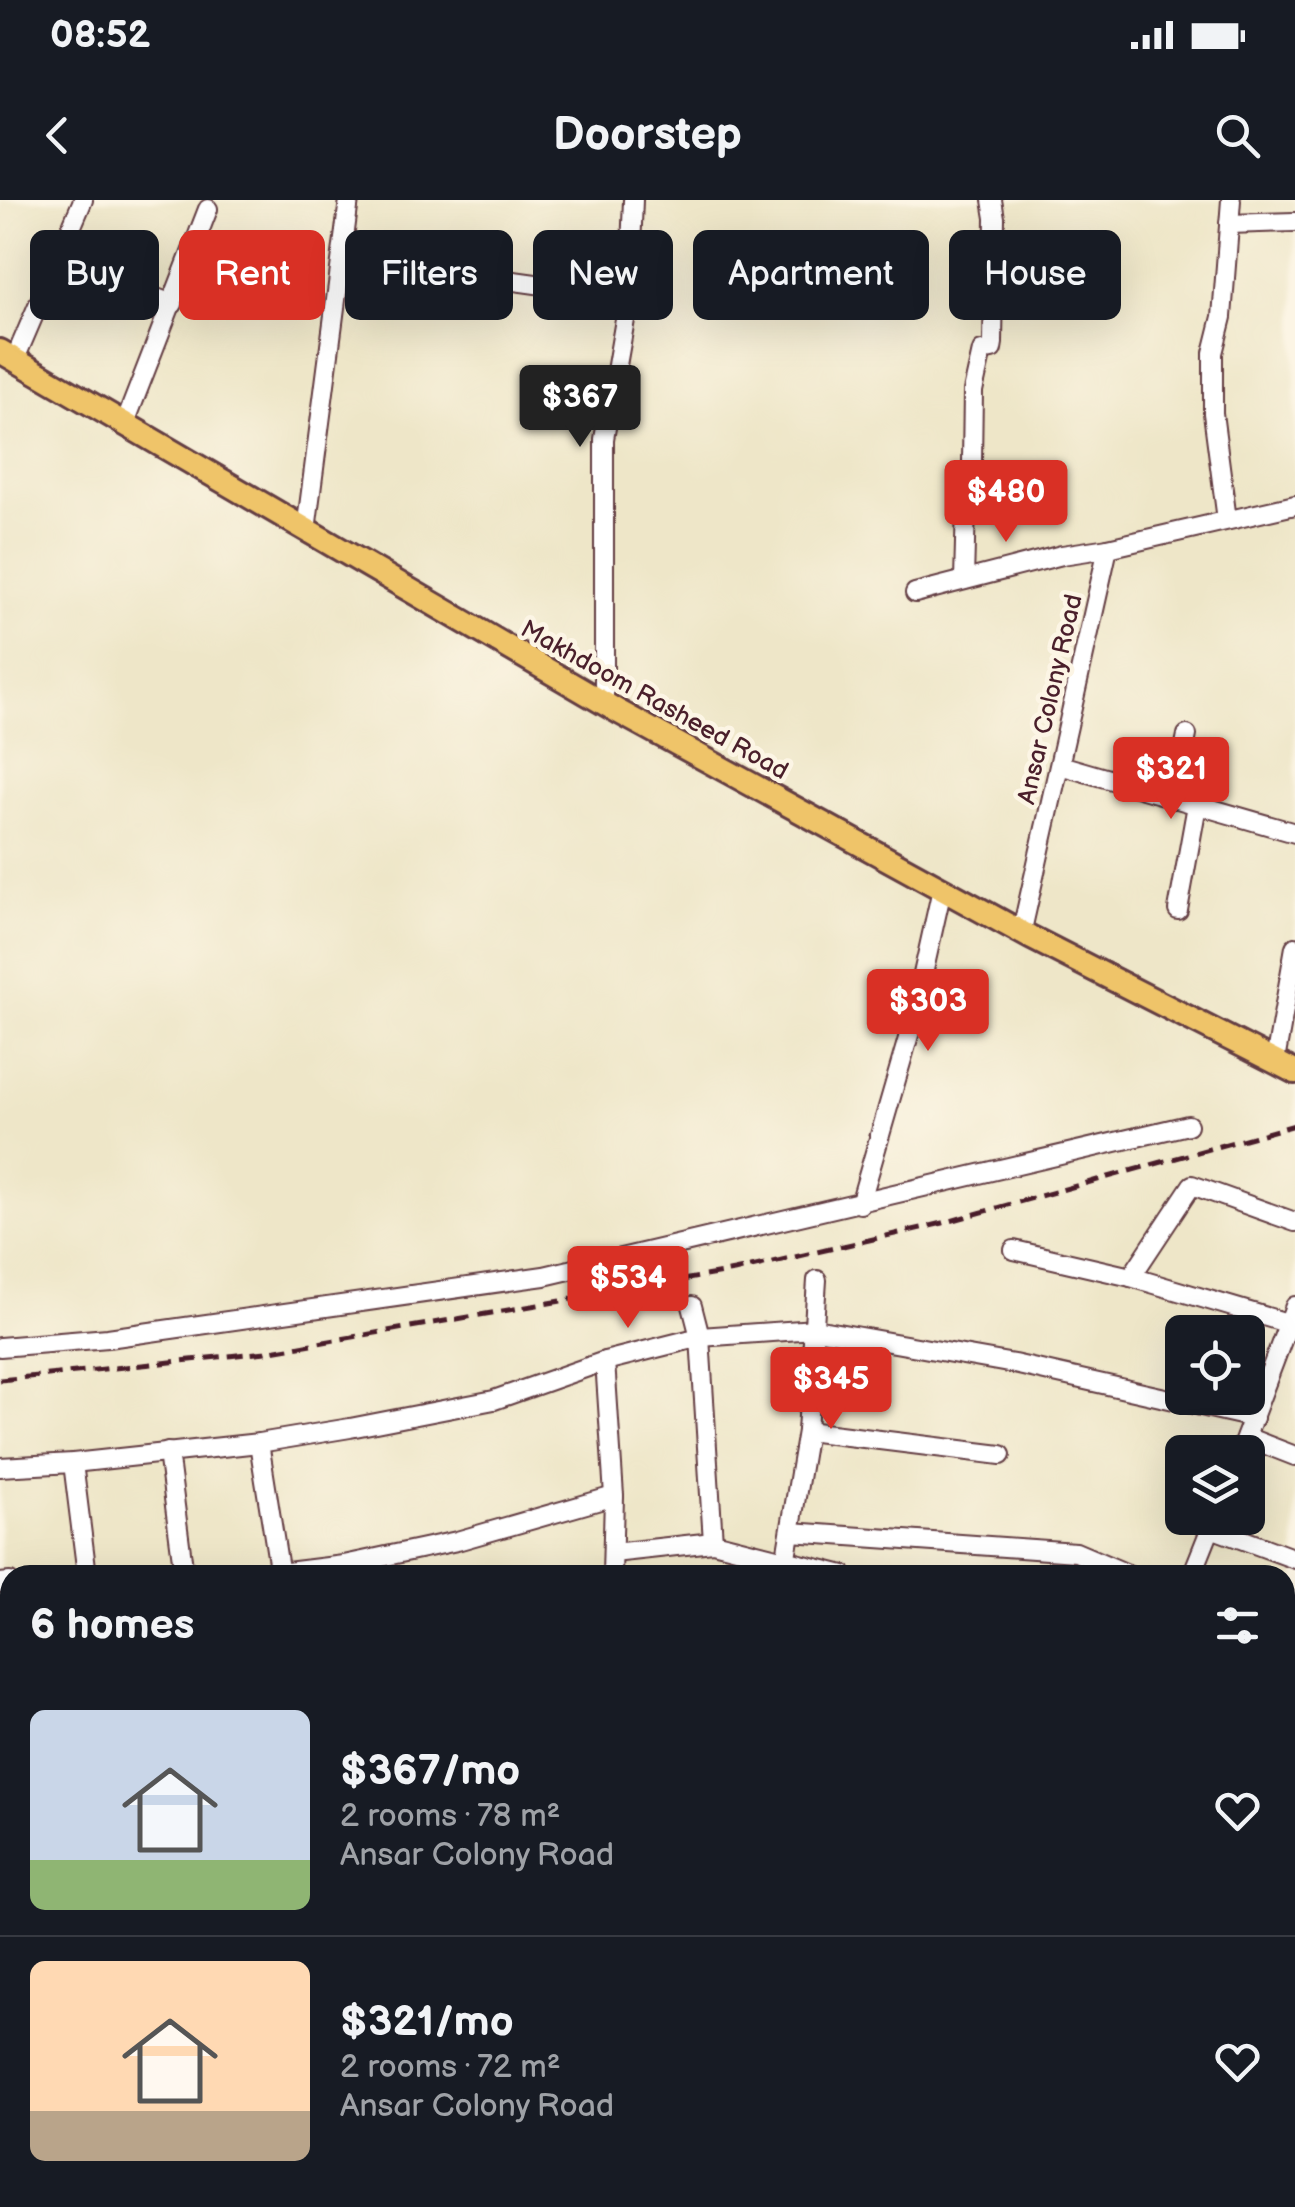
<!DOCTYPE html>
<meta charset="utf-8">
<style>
:root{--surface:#171b24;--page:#242831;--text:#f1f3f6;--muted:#9ea1a6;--line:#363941;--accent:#d93025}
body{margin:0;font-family:"Balsamiq Sans",sans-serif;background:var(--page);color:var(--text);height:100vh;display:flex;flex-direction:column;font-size:38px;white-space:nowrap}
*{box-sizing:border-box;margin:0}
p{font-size:32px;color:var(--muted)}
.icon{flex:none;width:55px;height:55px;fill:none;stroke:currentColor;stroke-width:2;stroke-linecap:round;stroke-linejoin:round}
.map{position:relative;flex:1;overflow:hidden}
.drawer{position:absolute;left:0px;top:1365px;width:1295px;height:642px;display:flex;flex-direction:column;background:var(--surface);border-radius:30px 30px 0 0;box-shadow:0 10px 40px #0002}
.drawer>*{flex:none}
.banner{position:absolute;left:30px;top:30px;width:1235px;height:90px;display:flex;gap:20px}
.fabs{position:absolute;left:1165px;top:1115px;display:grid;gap:20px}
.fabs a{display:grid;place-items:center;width:100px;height:100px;border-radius:15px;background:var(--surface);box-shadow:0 10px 40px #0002;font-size:50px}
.price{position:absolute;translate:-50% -85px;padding:0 22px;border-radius:10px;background:var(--accent);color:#fff;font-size:32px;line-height:65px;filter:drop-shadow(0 2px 5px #0008)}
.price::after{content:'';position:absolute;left:50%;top:60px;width:30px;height:22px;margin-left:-15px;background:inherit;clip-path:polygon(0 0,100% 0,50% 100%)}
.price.on{background:#222;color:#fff}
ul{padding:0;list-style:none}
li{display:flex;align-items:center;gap:30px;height:250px;padding:0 30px}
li+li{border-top:2px solid var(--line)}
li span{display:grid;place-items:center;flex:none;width:280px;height:200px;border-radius:15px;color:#555}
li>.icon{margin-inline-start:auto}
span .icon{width:120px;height:120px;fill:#fffc;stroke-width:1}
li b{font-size:42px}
h2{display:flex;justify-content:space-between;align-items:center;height:120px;padding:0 30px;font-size:42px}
.tag{padding:0 35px;border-radius:15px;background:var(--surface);box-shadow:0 10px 40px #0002;font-size:35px;line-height:90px}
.tag.on{background:var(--accent);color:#fff}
.status{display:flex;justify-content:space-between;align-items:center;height:70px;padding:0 50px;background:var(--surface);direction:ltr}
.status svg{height:28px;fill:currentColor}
header{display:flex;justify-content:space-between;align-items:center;height:130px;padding:0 30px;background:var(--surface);font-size:45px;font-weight:600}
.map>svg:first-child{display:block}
</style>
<div class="status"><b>08:52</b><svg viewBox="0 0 49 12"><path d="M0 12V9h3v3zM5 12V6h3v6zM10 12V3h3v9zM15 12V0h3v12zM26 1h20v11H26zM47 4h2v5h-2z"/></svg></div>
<header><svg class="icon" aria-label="back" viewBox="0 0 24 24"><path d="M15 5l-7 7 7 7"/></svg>Doorstep<svg class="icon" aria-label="search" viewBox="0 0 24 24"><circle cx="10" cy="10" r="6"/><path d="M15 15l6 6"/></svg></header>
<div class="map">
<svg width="1295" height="2007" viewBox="0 0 1295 2007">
<rect width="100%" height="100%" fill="#fcf5e5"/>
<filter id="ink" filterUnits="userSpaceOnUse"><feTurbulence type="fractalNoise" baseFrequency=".01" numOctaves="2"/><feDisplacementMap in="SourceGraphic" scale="20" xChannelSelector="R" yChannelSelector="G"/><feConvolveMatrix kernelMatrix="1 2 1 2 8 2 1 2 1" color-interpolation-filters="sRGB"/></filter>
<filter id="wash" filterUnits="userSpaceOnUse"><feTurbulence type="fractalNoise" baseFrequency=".0048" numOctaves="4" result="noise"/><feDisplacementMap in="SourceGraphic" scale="40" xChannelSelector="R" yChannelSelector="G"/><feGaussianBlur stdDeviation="2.25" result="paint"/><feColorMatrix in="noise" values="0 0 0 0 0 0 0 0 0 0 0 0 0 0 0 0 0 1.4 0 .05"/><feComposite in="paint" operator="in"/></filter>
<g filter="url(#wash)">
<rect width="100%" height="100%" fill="#eee6c8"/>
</g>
<g filter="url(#ink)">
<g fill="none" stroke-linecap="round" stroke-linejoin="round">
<defs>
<g id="minor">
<path d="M 1229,24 L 1295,22"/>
<path d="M 56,62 L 173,104"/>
<path d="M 421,68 L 629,97"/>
<path d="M 15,159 L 83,0"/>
<path d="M 125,223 L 208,9"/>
<path d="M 1227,320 L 1213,213 L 1213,153 L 1222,117 L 1231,0"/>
<path d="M 306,330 L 349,0"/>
<path d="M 964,380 L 966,305 L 972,263 L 973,191 L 982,151 L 992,149 L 993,143 L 995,18 L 992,0"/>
<path d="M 915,393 L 1062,355 L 1108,348"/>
<path d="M 604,504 L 604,239 L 629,97 L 633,0"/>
<path d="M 1060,565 L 1295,633"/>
<path d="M 1174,599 L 1187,535"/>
<path d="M 1178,710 L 1197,605"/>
<path d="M 1022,730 L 1108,348 L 1295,305"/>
<path d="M 1275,861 L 1295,747"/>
<path d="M 860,1004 L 911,828 L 942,689"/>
<path d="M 1014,1050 L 1131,1077 L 1287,1123"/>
<path d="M 1131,1077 L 1192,985 L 1295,1022"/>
<path d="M 692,1106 L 700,1137 L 713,1342"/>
<path d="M 0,1147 L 108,1138 L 544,1076 L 1188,925"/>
<path d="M 605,1161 L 614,1296 L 612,1375"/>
<path d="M 807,1231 L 1001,1255"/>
<path d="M 1246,1237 L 1295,1256"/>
<path d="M 259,1243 L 280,1375"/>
<path d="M 168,1252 L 184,1375"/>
<path d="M 1240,1252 L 1295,1106"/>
<path d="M 73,1263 L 87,1375"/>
<path d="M 0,1267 L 73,1263 L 259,1243 L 350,1228 L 494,1200 L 605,1161 L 700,1137 L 815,1129 L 1014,1164 L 1254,1218"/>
<path d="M 1211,1328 L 1295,1359"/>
<path d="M 791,1332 L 1076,1352 L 1130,1375"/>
<path d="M 613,1353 L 713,1342 L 844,1375"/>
<path d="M 279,1373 L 344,1365 L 457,1341 L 614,1296"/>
<path d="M 783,1375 L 807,1231 L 817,1080"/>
<path d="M 1192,1375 L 1214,1320"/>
<path d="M 0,1383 L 10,1382"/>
<path d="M 1285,1460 L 1295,1464"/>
<path d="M 0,1516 L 10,1515"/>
<path d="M 1285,1565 L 1295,1569"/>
<path d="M 0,1706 L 10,1705"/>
<path d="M 1285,1774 L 1295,1777"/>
<path d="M 0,1801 L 10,1801"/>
<path d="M 0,1901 L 10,1900"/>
<path d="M 1285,1903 L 1295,1872"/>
<path d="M 1285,1944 L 1295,1944"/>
<path d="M 0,1989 L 10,1989"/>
<path d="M 110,1998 L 110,2007"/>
<path d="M 1000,2007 L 1000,1998"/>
</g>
<path id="major" d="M 0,151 L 619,512 L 1030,737 L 1295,872"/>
</defs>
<use href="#minor" stroke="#633d43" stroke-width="22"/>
<use href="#major" stroke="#633d43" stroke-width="28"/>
<use href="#minor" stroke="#fff" stroke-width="18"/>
<use href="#major" stroke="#efc469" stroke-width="22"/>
<path stroke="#4a1f2b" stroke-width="5" stroke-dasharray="15 8" stroke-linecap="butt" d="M 0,1180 L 266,1152 L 734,1071 L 943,1023 L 1295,925"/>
</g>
</g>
<g text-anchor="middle" stroke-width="9" stroke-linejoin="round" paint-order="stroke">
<g font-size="25" fill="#4a1f2b" stroke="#fcf5e5">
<text transform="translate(655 499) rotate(29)" y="9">Makhdoom Rasheed Road</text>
<text transform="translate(1049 499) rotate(-77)" y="9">Ansar Colony Road</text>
</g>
</g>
</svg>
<div class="fabs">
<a><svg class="icon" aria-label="locate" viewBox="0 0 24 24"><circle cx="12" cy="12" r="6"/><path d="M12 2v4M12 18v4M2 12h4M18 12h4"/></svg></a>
<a><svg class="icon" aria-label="layers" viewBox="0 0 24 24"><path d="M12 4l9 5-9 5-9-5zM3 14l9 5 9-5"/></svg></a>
</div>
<b class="price on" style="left:580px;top:250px">$367</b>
<b class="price" style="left:1006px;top:345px">$480</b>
<b class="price" style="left:1171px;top:622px">$321</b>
<b class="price" style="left:928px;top:854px">$303</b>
<b class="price" style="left:628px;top:1131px">$534</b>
<b class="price" style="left:831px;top:1232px">$345</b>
<div class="banner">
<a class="tag">Buy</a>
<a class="tag on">Rent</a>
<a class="tag">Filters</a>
<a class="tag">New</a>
<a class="tag">Apartment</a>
<a class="tag">House</a>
</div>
<section class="drawer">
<h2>6 homes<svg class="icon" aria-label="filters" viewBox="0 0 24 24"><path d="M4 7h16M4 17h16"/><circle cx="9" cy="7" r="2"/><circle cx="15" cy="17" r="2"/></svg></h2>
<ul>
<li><span style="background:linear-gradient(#c9d6e8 75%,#8fb573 0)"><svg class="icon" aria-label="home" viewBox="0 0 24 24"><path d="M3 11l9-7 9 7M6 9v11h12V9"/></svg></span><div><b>$367/mo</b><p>2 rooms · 78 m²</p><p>Ansar Colony Road</p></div><svg class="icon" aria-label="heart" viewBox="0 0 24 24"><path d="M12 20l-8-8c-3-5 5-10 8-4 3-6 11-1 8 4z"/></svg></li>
<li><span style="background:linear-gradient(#ffd9b3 75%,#b9a48a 0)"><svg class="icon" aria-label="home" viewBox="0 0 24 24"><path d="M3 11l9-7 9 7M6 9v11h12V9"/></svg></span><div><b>$321/mo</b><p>2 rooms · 72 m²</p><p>Ansar Colony Road</p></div><svg class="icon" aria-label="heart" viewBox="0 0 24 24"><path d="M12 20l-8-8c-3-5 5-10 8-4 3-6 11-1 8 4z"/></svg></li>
</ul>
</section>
</div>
